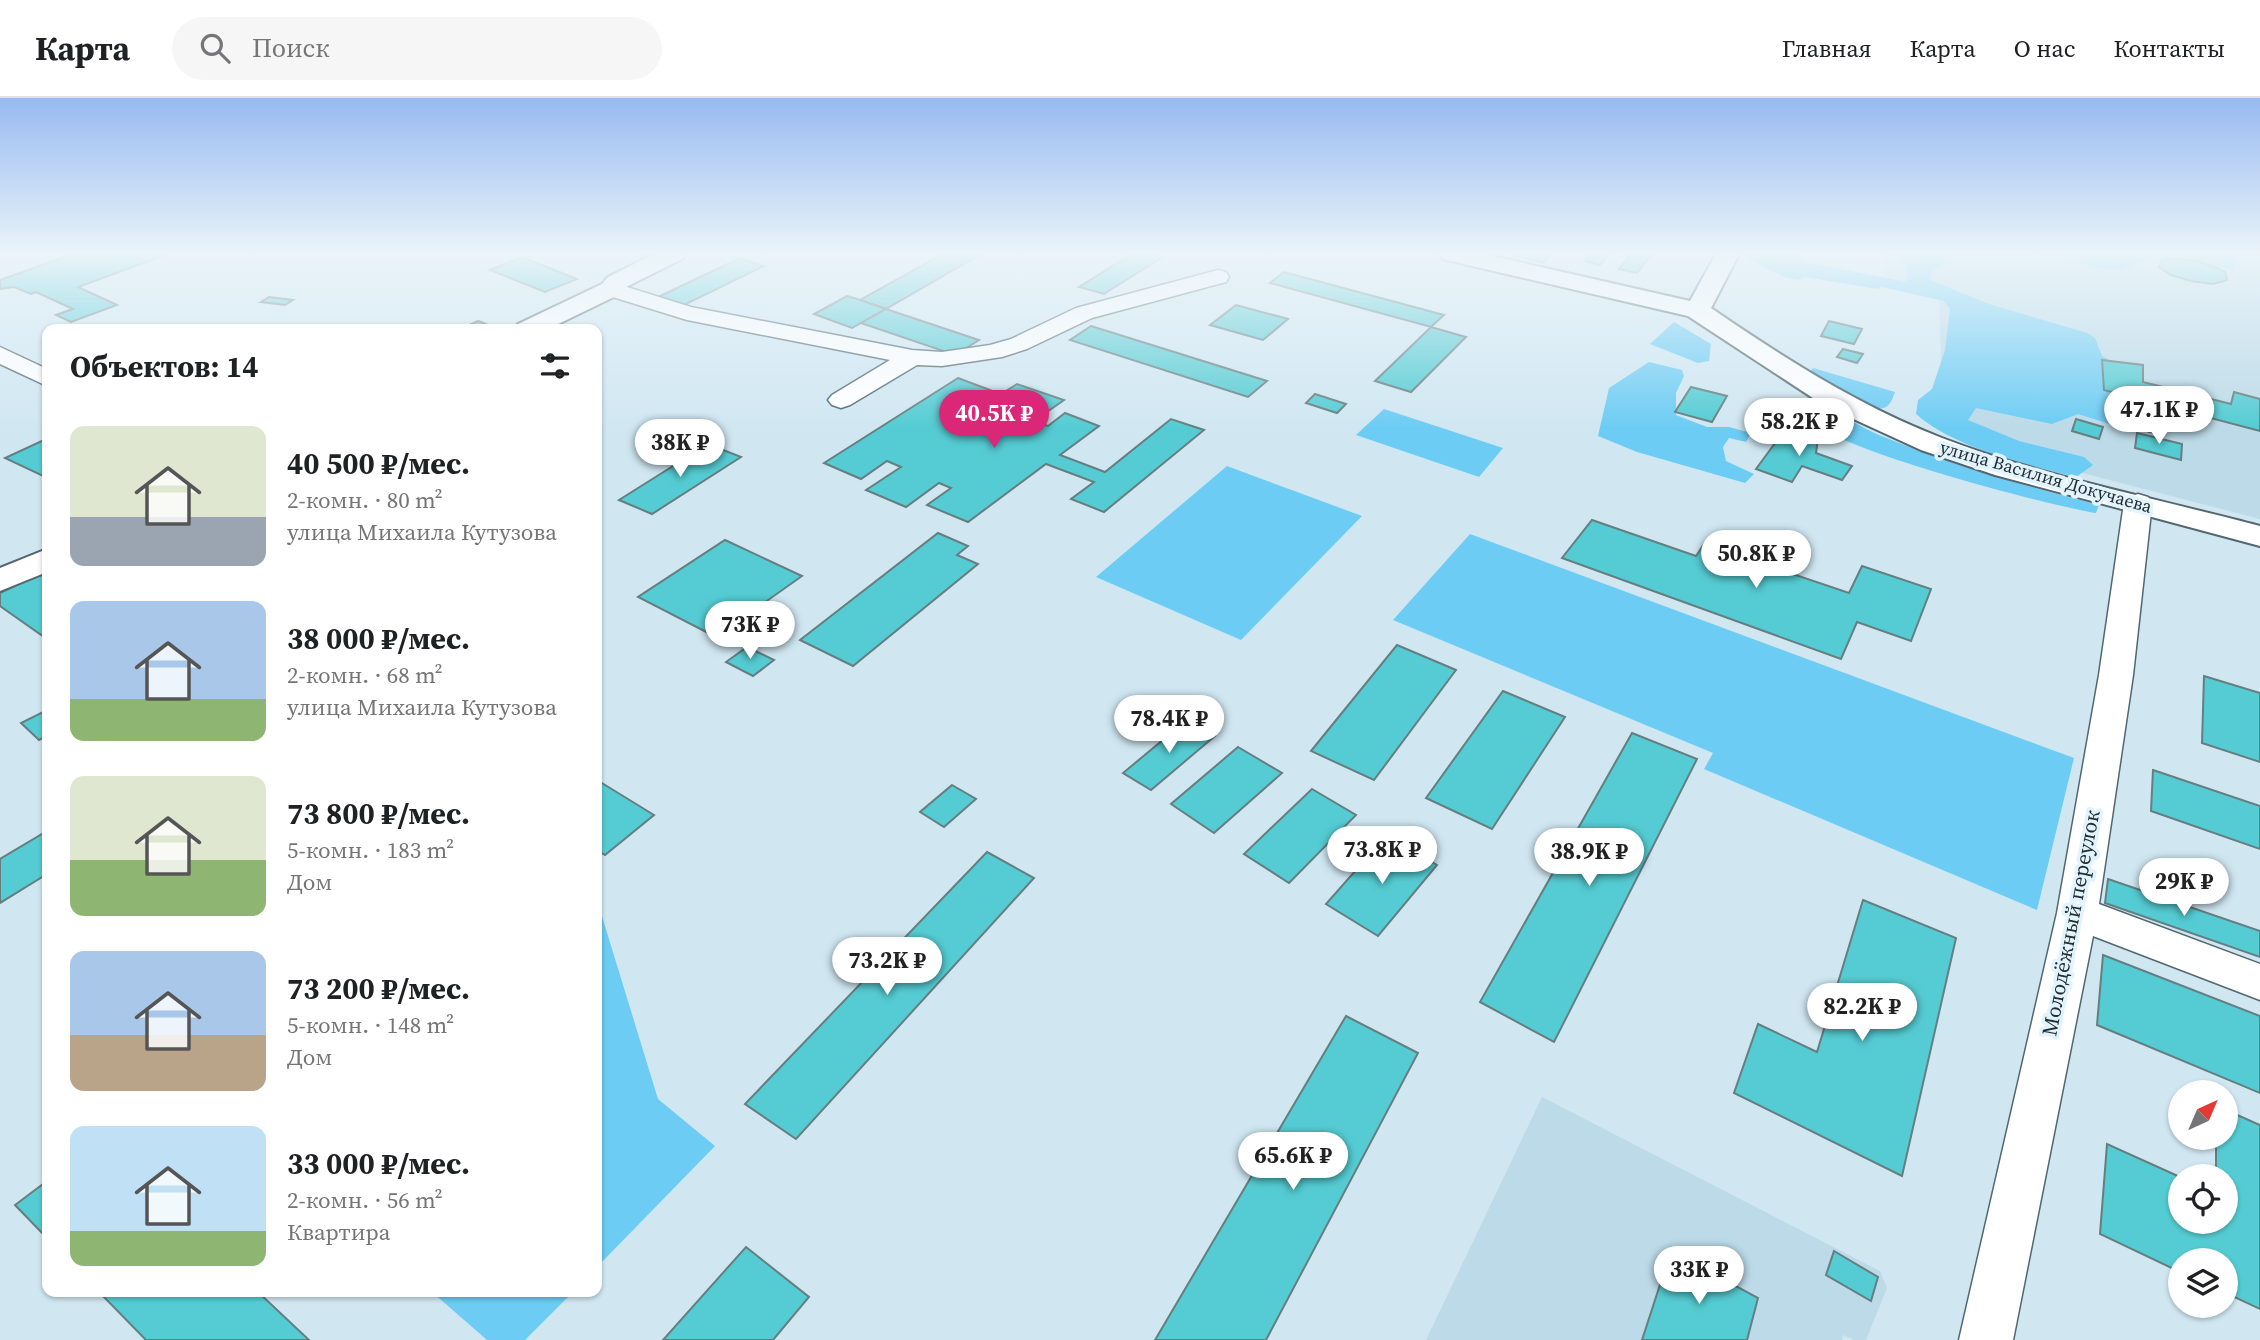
<!DOCTYPE html>
<html lang="ru">
<meta charset="utf-8">
<style>
:root{--surface:#fff;--page:#f6f6f6;--text:#202124;--muted:#757577;--line:#e0e0e0;--accent:#db2777}
body{margin:0;font-family:"Source Serif 4",serif;background:var(--page);color:var(--text);height:100vh;display:flex;flex-direction:column;font-size:26px;white-space:nowrap}
*{box-sizing:border-box;margin:0}
p{font-size:23px;color:var(--muted)}
.icon{flex:none;width:38px;height:38px;fill:none;stroke:currentColor;stroke-width:2;stroke-linecap:round;stroke-linejoin:round}
.map{position:relative;flex:1;overflow:hidden}
.side{position:absolute;left:42px;top:226px;width:560px;height:973px;display:flex;flex-direction:column;background:var(--surface);border-radius:14px;box-shadow:0 2px 5px #0004}
.side>*{flex:none}
.needle{width:46px;rotate:44deg}
.fabs{position:absolute;left:2168px;top:982px;display:grid;gap:14px}
.fabs a{display:grid;place-items:center;width:70px;height:70px;border-radius:50%;background:var(--surface);box-shadow:0 2px 5px #0004;font-size:35px}
.price{position:absolute;translate:-50% -60px;padding:0 16px;border-radius:24px;background:#fff;color:#222;font-size:23px;line-height:46px;filter:drop-shadow(0 2px 4px #0008)}
.price::after{content:'';position:absolute;left:50%;top:42px;width:21px;height:16px;margin-left:-10px;background:inherit;clip-path:polygon(0 0,100% 0,50% 100%)}
.price.current{background:var(--accent);color:#fff}
ul{padding:0;list-style:none}
li{display:flex;align-items:center;gap:21px;height:175px;padding:0 28px}
li span{display:grid;place-items:center;flex:none;width:196px;height:140px;border-radius:14px;color:#555}
li>.icon{margin-inline-start:auto}
span .icon{width:84px;height:84px;fill:#fffc;stroke-width:1}
li b{font-size:30px}
h2{display:flex;justify-content:space-between;align-items:center;height:84px;padding:0 28px;font-size:30px}
header{display:flex;align-items:center;gap:42px;box-sizing:border-box;height:98px;padding:0 35px;background:var(--surface);border-bottom:2px solid var(--line)}
header strong{font-size:33px}
nav{display:flex;gap:38px;margin-inline-start:auto;font-size:24px}
.search{width:490px;height:63px;background:var(--page);display:flex;align-items:center;gap:18px;box-sizing:border-box;padding:0 24px;border-radius:38px;color:var(--muted);font-size:26px}
.map>svg:first-child{display:block}
</style>
<header>
<strong>Карта</strong>
<div class="search"><svg class="icon" aria-label="search" viewBox="0 0 24 24"><circle cx="10" cy="10" r="6"/><path d="M15 15l6 6"/></svg>Поиск</div>
<nav><a>Главная</a><a>Карта</a><a>О нас</a><a>Контакты</a></nav>
</header>
<div class="map">
<svg width="2260" height="1242" viewBox="0 0 2260 1242">
<rect width="100%" height="100%" fill="#d0e7f2"/>
<g fill="#bcdae8">
<path d="M 1885,156 L 2260,156 L 2260,421 L 2013,357 L 1943,332 L 1939,194 L 1883,182 Z"/>
<path d="M 1542,999 L 1880,1173 L 1887,1190 L 1866,1242 L 1854,1242 L 1843,1237 L 1842,1242 L 1426,1242 Z"/>
</g>
<g fill="#6dccf4">
<path d="M 1747,156 L 1791,156 L 1810,165 L 1907,184 L 1907,167 L 1899,164 L 1899,156 L 1951,156 L 1953,161 L 1932,173 L 1930,182 L 1989,206 L 2087,235 L 2095,240 L 2102,258 L 2120,268 L 2117,284 L 2130,308 L 2110,326 L 2078,316 L 2052,326 L 1976,310 L 1968,322 L 2019,343 L 2084,359 L 2093,367 L 2076,379 C 2028,368 1953,349 1916,316 L 1918,302 L 1932,291 L 1945,252 L 1950,211 L 1944,203 L 1882,189 L 1878,191 L 1804,179 L 1798,182 L 1784,179 L 1747,160 Z"/>
<path d="M 2059,156 L 2231,156 L 2235,162 L 2233,172 L 2179,160 L 2144,163 L 2119,172 L 2094,170 Z"/>
<path d="M 1674,224 L 1711,246 L 1709,263 L 1698,265 L 1650,246 Z"/>
<path d="M 1649,264 L 1682,272 L 1684,278 L 1676,295 L 1676,317 L 1707,329 L 1729,329 L 1751,335 L 1746,344 L 1729,340 L 1723,349 L 1726,363 L 1754,376 L 1745,385 L 1637,354 L 1598,338 L 1609,290 Z"/>
<path d="M 1813,270 L 1895,294 C 1893,299 1891,306 1886,309 C 1872,317 1822,285 1807,277 Z"/>
<path d="M 1805,306 C 1821,304 1861,329 1879,337 C 1950,366 2024,388 2099,407 L 2096,415 C 2051,408 1818,348 1801,315 Z"/>
<path d="M 1384,311 L 1503,350 L 1479,379 L 1356,337 Z"/>
<path d="M 1227,368 L 1362,418 L 1241,542 L 1096,479 Z"/>
<path d="M 1470,436 L 2074,660 L 2037,812 L 1704,671 L 1713,655 L 1393,522 Z"/>
<path d="M 597,802 L 658,1001 L 715,1048 L 597,1169 Z"/>
<path d="M 432,1194 L 573,1194 L 525,1242 L 487,1242 Z"/>
</g>
<g fill="#55ccd3" stroke="#657e80" stroke-width="2">
<path d="M 73,156 L 168,156 L 78,189 L 117,207 L 71,224 L 56,217 L 73,211 L 36,194 L 31,196 L 14,189 L 0,191 L 0,182 Z"/>
<path d="M 943,156 L 981,156 L 886,211 L 860,202 Z"/>
<path d="M 1132,156 L 1148,156 L 1161,160 L 1104,196 L 1079,189 Z"/>
<path d="M 1545,156 L 1550,158 L 1543,165 L 1513,157 Z"/>
<path d="M 1591,156 L 1609,156 L 1600,167 L 1585,163 Z"/>
<path d="M 1631,156 L 1652,156 L 1637,175 L 1619,171 Z"/>
<path d="M 522,159 L 577,181 L 545,194 L 490,172 Z"/>
<path d="M 740,160 L 764,168 L 682,208 L 658,199 Z"/>
<path d="M 2175,160 L 2197,163 L 2217,170 L 2225,174 L 2227,182 L 2213,186 L 2191,183 L 2171,177 L 2159,169 L 2161,163 Z"/>
<path d="M 1284,174 L 1444,217 L 1431,229 L 1270,185 Z"/>
<path d="M 847,198 L 860,202 L 886,211 L 852,230 L 814,216 Z"/>
<path d="M 269,199 L 293,202 L 285,207 L 261,204 Z"/>
<path d="M 1236,207 L 1288,221 L 1263,242 L 1210,227 Z"/>
<path d="M 886,211 L 979,242 L 955,257 L 861,225 Z"/>
<path d="M 478,223 L 497,231 L 461,231 Z"/>
<path d="M 478,223 L 497,231 L 461,231 Z"/>
<path d="M 1829,223 L 1862,231 L 1854,246 L 1821,238 Z"/>
<path d="M 1091,228 L 1267,283 L 1248,299 L 1070,242 Z"/>
<path d="M 1431,229 L 1466,239 L 1411,294 L 1375,283 Z"/>
<path d="M 1843,251 L 1863,256 L 1857,265 L 1837,259 Z"/>
<path d="M 2102,262 L 2143,267 L 2143,284 L 2231,306 L 2234,294 L 2260,301 L 2260,333 L 2104,292 Z"/>
<path d="M 958,280 L 990,292 L 977,301 L 987,305 L 1017,286 L 1064,302 L 1034,323 L 1048,328 L 1065,315 L 1099,328 L 1060,357 L 1105,374 L 1171,321 L 1204,332 L 1104,414 L 1071,401 L 1094,384 L 1046,366 L 968,424 L 927,407 L 951,390 L 939,385 L 906,409 L 866,392 L 901,369 L 887,363 L 861,381 L 824,365 Z"/>
<path d="M 1691,289 L 1727,298 L 1712,324 L 1675,314 Z"/>
<path d="M 1315,296 L 1346,306 L 1337,315 L 1306,305 Z"/>
<path d="M 2076,321 L 2103,329 L 2099,341 L 2072,333 Z"/>
<path d="M 2160,321 L 2175,330 L 2149,334 L 2135,325 Z"/>
<path d="M 1784,333 L 1818,340 L 1816,355 L 1852,368 L 1842,382 L 1802,368 L 1792,384 L 1756,371 Z"/>
<path d="M 2137,335 L 2182,346 L 2181,362 L 2135,350 Z"/>
<path d="M 46,341 L 47,376 L 43,378 L 5,360 Z"/>
<path d="M 708,346 L 741,359 L 652,416 L 619,402 Z"/>
<path d="M 1592,422 L 1696,458 L 1704,446 L 1849,495 L 1862,468 L 1931,491 L 1911,543 L 1857,524 L 1841,561 L 1562,460 Z"/>
<path d="M 938,435 L 968,448 L 957,457 L 978,466 L 853,568 L 800,542 Z"/>
<path d="M 725,442 L 802,478 L 716,539 L 638,499 Z"/>
<path d="M 44,474 L 47,476 L 47,541 L 0,508 L 0,495 Z"/>
<path d="M 1397,547 L 1456,572 L 1374,682 L 1311,653 Z"/>
<path d="M 747,549 L 774,562 L 753,578 L 726,564 Z"/>
<path d="M 2204,578 L 2260,595 L 2260,664 L 2202,645 Z"/>
<path d="M 1503,593 L 1565,619 L 1492,731 L 1426,700 Z"/>
<path d="M 47,612 L 47,638 L 39,642 L 21,625 Z"/>
<path d="M 1187,622 L 1215,638 L 1151,692 L 1123,675 Z"/>
<path d="M 1632,635 L 1697,661 L 1554,944 L 1480,904 Z"/>
<path d="M 1238,649 L 1282,675 L 1214,735 L 1171,706 Z"/>
<path d="M 2153,672 L 2260,708 L 2260,751 L 2151,713 Z"/>
<path d="M 597,682 L 654,717 L 605,757 L 597,752 Z"/>
<path d="M 952,687 L 976,701 L 944,729 L 920,714 Z"/>
<path d="M 1312,691 L 1356,717 L 1289,785 L 1244,756 Z"/>
<path d="M 47,733 L 47,776 L 0,805 L 0,761 Z"/>
<path d="M 1386,738 L 1437,767 L 1378,838 L 1326,806 Z"/>
<path d="M 987,754 L 1034,780 L 796,1041 L 745,1006 Z"/>
<path d="M 2108,781 L 2260,833 L 2260,859 L 2105,805 Z"/>
<path d="M 1863,802 L 1956,840 L 1902,1078 L 1734,995 L 1758,926 L 1817,954 Z"/>
<path d="M 2103,857 L 2260,918 L 2260,995 L 2097,927 Z"/>
<path d="M 1346,918 L 1418,955 L 1266,1242 L 1155,1242 Z"/>
<path d="M 2226,1012 L 2260,1027 L 2260,1211 L 2226,1195 L 2226,1162 L 2180,1162 L 2180,1174 L 2100,1136 L 2107,1046 L 2180,1079 L 2180,1124 L 2226,1124 L 2226,1078 L 2216,1078 L 2216,1040 L 2226,1040 Z"/>
<path d="M 47,1083 L 47,1140 L 15,1107 Z"/>
<path d="M 746,1149 L 809,1199 L 773,1242 L 663,1242 Z"/>
<path d="M 1671,1153 L 1758,1200 L 1747,1242 L 1642,1242 Z"/>
<path d="M 1834,1153 L 1878,1179 L 1871,1203 L 1826,1177 Z"/>
<path d="M 99,1194 L 258,1194 L 309,1242 L 146,1242 Z"/>
</g>
<g fill="none" stroke-linecap="round" stroke-linejoin="round">
<defs>
<g id="minor">
<path d="M 1218,172 L 1226,174 L 1229,179 L 1226,184 L 1092,220 L 1027,251 L 1002,259 L 942,268 L 917,267 L 850,307 L 841,310 L 832,307 L 828,302 L 832,297 L 890,262 L 687,222 L 603,196 L 600,191 L 603,186 L 611,184 L 691,209 L 912,252 L 942,254 L 990,247 L 1011,241 L 1076,210 Z"/>
<path d="M 0,249 L 47,271 L 47,288 L 0,266 Z"/>
<path d="M 2138,396 L 2148,399 L 2152,405 L 2133,577 L 2099,806 L 2260,866 L 2260,902 L 2093,838 L 2013,1242 L 1959,1242 L 2057,815 L 2099,577 L 2124,405 L 2128,399 Z"/>
</g>
<g id="tertiary">
<path d="M 654,156 L 685,156 L 682,161 L 626,189 L 620,196 L 548,231 L 514,231 L 518,226 L 602,186 L 608,179 Z"/>
<path d="M 1440,156 L 1484,156 L 1690,203 L 1716,156 L 1739,156 L 1711,210 C 1784,260 1859,308 1942,340 C 2044,379 2154,400 2260,428 L 2260,448 L 1995,377 L 1921,352 L 1825,308 L 1688,218 L 1451,163 L 1443,161 Z"/>
<path d="M 47,451 L 47,474 L 0,493 L 0,470 Z"/>
</g>
</defs>
<use href="#minor" stroke="#526770" stroke-width="3"/>
<use href="#tertiary" stroke="#526770" stroke-width="4"/>
<use href="#minor" fill="#fff" fill-rule="evenodd"/>
<use href="#tertiary" fill="#fff" fill-rule="evenodd"/>
</g>
<linearGradient id="sky" x2="0" y2="1"><stop stop-color="#98baf1"/><stop offset="0.47" stop-color="#eaf4f9"/><stop offset="1" stop-color="#eaf4f9" stop-opacity="0"/></linearGradient>
<rect width="2260" height="330" fill="url(#sky)"/>
<g text-anchor="middle" stroke-width="7" stroke-linejoin="round" paint-order="stroke">
<g font-size="18" fill="#242d31" stroke="#e1f4fd">
<text transform="translate(2046 379) rotate(16)" y="6">улица Василия Докучаева</text>
</g>
<g font-size="21" fill="#242d31" stroke="#e1f4fd">
<text transform="translate(2071 825) rotate(-79)" y="7">Молодёжный переулок</text>
</g>
</g>
</svg>
<div class="fabs">
<a><svg class="needle" viewBox="-14 -14 28 28"><path d="M0-13l5 13h-10z" fill="#e53935"/><path d="M0 13l5-13h-10z" fill="#757577"/></svg></a>
<a><svg class="icon" aria-label="locate" viewBox="0 0 24 24"><circle cx="12" cy="12" r="6"/><path d="M12 2v4M12 18v4M2 12h4M18 12h4"/></svg></a>
<a><svg class="icon" aria-label="layers" viewBox="0 0 24 24"><path d="M12 4l9 5-9 5-9-5zM3 14l9 5 9-5"/></svg></a>
</div>
<b class="price" style="left:2159px;top:348px">47.1K ₽</b>
<b class="price current" style="left:994px;top:352px">40.5K ₽</b>
<b class="price" style="left:1799px;top:360px">58.2K ₽</b>
<b class="price" style="left:680px;top:381px">38K ₽</b>
<b class="price" style="left:1756px;top:492px">50.8K ₽</b>
<b class="price" style="left:750px;top:563px">73K ₽</b>
<b class="price" style="left:1169px;top:657px">78.4K ₽</b>
<b class="price" style="left:1382px;top:788px">73.8K ₽</b>
<b class="price" style="left:1589px;top:790px">38.9K ₽</b>
<b class="price" style="left:2184px;top:820px">29K ₽</b>
<b class="price" style="left:887px;top:899px">73.2K ₽</b>
<b class="price" style="left:1862px;top:945px">82.2K ₽</b>
<b class="price" style="left:1293px;top:1094px">65.6K ₽</b>
<b class="price" style="left:1699px;top:1208px">33K ₽</b>
<section class="side">
<h2>Объектов: 14<svg class="icon" aria-label="filters" viewBox="0 0 24 24"><path d="M4 7h16M4 17h16"/><circle cx="9" cy="7" r="2"/><circle cx="15" cy="17" r="2"/></svg></h2>
<ul>
<li><span style="background:linear-gradient(#dfe7d0 65%,#9aa5b1 0)"><svg class="icon" aria-label="home" viewBox="0 0 24 24"><path d="M3 11l9-7 9 7M6 9v11h12V9"/></svg></span><div><b>40 500 ₽/мес.</b><p>2-комн. · 80 m²</p><p>улица Михаила Кутузова</p></div></li>
<li><span style="background:linear-gradient(#a9c7e8 70%,#8fb573 0)"><svg class="icon" aria-label="home" viewBox="0 0 24 24"><path d="M3 11l9-7 9 7M6 9v11h12V9"/></svg></span><div><b>38 000 ₽/мес.</b><p>2-комн. · 68 m²</p><p>улица Михаила Кутузова</p></div></li>
<li><span style="background:linear-gradient(#dfe7d0 60%,#8fb573 0)"><svg class="icon" aria-label="home" viewBox="0 0 24 24"><path d="M3 11l9-7 9 7M6 9v11h12V9"/></svg></span><div><b>73 800 ₽/мес.</b><p>5-комн. · 183 m²</p><p>Дом</p></div></li>
<li><span style="background:linear-gradient(#a9c7e8 60%,#b9a48a 0)"><svg class="icon" aria-label="home" viewBox="0 0 24 24"><path d="M3 11l9-7 9 7M6 9v11h12V9"/></svg></span><div><b>73 200 ₽/мес.</b><p>5-комн. · 148 m²</p><p>Дом</p></div></li>
<li><span style="background:linear-gradient(#bfe0f5 75%,#8fb573 0)"><svg class="icon" aria-label="home" viewBox="0 0 24 24"><path d="M3 11l9-7 9 7M6 9v11h12V9"/></svg></span><div><b>33 000 ₽/мес.</b><p>2-комн. · 56 m²</p><p>Квартира</p></div></li>
</ul>
</section>
</div>
